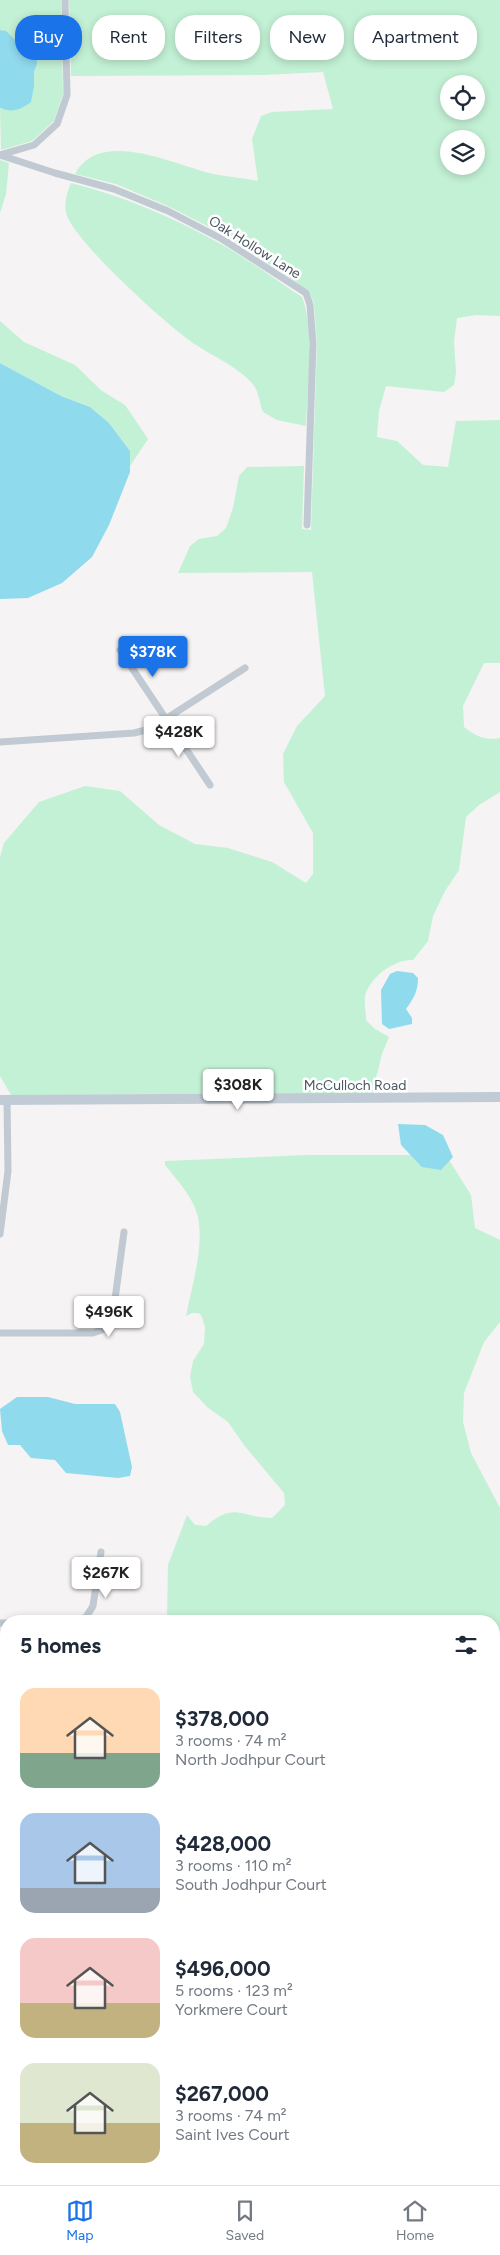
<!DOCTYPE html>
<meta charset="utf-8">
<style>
:root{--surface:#fff;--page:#f2f2f3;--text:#1f2937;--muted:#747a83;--line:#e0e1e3;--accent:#1a73e8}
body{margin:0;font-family:Figtree,sans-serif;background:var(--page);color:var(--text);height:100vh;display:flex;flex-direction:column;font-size:19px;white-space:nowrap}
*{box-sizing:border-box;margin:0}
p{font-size:16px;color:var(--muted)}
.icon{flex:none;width:28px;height:28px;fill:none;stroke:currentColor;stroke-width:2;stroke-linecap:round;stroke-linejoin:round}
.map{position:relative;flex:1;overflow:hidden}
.details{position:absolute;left:0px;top:1615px;width:500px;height:570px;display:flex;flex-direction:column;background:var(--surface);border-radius:20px 20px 0 0;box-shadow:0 2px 8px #0003}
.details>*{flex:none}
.hud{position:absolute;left:15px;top:15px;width:470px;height:45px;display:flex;gap:10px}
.controls{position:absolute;left:440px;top:75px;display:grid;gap:10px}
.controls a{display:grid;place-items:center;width:45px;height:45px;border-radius:50%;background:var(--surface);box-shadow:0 2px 8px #0003;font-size:25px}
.price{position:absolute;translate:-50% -42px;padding:0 11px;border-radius:5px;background:#fff;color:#222;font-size:16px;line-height:32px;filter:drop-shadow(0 1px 2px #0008)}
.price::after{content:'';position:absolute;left:50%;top:30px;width:15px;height:11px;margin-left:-8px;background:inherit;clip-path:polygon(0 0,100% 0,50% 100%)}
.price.selected{background:var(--accent);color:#fff}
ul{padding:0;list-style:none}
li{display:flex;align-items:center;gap:15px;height:125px;padding:0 20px}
li span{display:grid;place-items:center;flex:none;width:140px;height:100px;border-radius:15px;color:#555}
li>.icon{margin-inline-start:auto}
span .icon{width:60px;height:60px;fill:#fffc;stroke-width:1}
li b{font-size:21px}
h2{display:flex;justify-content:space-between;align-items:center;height:60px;padding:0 20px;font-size:21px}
.pill{padding:0 18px;border-radius:20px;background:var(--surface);box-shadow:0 2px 8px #0003;font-size:18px;line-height:45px}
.pill.selected{background:var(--accent);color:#fff}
.tabs{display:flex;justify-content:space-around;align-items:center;height:70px;border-top:1px solid var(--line);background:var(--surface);font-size:14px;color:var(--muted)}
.tabs a{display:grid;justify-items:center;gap:2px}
.tabs .selected{color:var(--accent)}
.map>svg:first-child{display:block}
</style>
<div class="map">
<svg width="500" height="2185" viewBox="0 0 500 2185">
<rect width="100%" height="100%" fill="#f5f3f3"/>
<g fill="#c3f1d5" fill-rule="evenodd">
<path d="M 0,0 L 61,0 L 63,94 L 54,121 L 32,141 L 1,150 L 0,108 L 2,109 L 34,86 L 34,72 L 37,64 L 26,44 C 15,42 11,32 0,30 Z"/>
<path d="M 69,0 L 500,0 L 500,316 L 476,315 L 457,318 L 454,342 L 456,372 L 454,385 L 444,392 L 386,386 L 379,411 L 377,437 L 397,441 L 423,465 L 448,467 L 456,421 L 500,420 L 500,663 L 484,663 L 463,706 L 464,727 C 475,736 486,741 500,738 L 500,792 L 479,805 L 466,817 L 459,870 L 445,891 L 433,916 L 428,941 L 413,960 C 394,959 370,977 365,996 C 364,1003 366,1013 366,1020 L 375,1029 L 389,1037 L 382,1054 L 372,1094 L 11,1095 L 0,1076 L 0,857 L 4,843 L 39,802 L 85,786 L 120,791 L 159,825 L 195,844 L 228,848 L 272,862 L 306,883 L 313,874 L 313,833 L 284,782 L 283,754 L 297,726 L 325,696 L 312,572 L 178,573 L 190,546 L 199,539 L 217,536 L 226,528 L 233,508 L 239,476 L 247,467 L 304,466 L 302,529 L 311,530 L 317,344 L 314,304 L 309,291 L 225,235 L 170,207 L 116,184 L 75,174 C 100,127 175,165 213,174 C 228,177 243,178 258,181 L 252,139 L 261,116 L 272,112 L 333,109 L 323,72 L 264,75 L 71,76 ZM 449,84 L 476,84 L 476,111 L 449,111 ZM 449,139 L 476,139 L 476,166 L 449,166 Z"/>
<path d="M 0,160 L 9,163 L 6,194 L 0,213 Z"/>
<path d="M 71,183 C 123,196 172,217 219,243 C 248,259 274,279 302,297 C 315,330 307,390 306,426 L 277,420 L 263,412 C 260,405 259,394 255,387 C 244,370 209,354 193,343 C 168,326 70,238 66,212 C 64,202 67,193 71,183 Z"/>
<path d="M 0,321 L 24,342 L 75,365 L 102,391 L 125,405 L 148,439 L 130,466 L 130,451 L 109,423 L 90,407 L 61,396 L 0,363 Z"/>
<path d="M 307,1155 L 421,1155 L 449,1160 L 471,1195 L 475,1228 L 500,1240 L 500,1322 L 484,1342 L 464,1393 L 463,1422 L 471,1453 L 500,1508 L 500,1911 L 494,1909 L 494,1621 L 167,1621 L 168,1565 L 187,1515 L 195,1525 L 206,1526 C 236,1501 240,1518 272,1518 L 285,1505 L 284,1493 L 244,1445 L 228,1422 L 207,1407 L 193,1392 L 190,1377 L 193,1361 L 204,1344 L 205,1327 L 202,1317 L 199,1313 L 192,1313 L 186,1316 C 192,1285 204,1249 198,1217 C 194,1198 177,1180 165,1165 L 165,1161 Z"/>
<path d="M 3,1684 L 6,1684 L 6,1805 L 2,1805 Z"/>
</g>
<g fill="#90daee">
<path d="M 0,30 L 6,31 L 18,42 L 32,46 L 37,54 L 37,64 L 34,72 L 34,86 L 31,102 C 20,110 13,113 0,108 Z"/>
<path d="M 0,363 L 61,396 L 90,407 L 109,423 L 130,451 L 130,472 L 109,525 L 92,557 L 62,583 L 28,598 L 0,599 Z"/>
<path d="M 397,971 L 413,973 L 418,978 C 418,991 414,998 406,1009 L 412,1018 L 412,1024 L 389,1029 L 382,1024 L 381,990 L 390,974 Z"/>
<path d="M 398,1124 L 425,1125 L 443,1135 L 453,1157 L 441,1170 L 422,1167 L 401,1145 Z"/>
<path d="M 17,1397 L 48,1397 L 75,1404 L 115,1404 L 120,1412 L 132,1467 L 130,1476 L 118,1478 L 66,1473 L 55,1460 L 31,1458 L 20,1445 L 8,1445 L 2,1431 L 0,1409 Z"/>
</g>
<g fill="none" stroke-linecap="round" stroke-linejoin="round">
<g stroke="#c1cad2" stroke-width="7">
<path d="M 0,155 L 55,173 L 114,189 L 168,211 L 222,239 L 306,293 L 310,305 L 313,344 L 307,525"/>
<path d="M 0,155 L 34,145 L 57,124 L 67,95 L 65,0"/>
<path d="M 120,650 L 210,785"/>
<path d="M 0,742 L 134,733 L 150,729 L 245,668"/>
<path d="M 0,1234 L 8,1171 L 7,1100"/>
<path d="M 0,1333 L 93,1333 L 102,1330 L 113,1314 L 124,1232"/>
<path d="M 75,1621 L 86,1617 L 93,1606 L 101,1552"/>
<path d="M 0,1623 L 6,1623"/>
<path d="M 0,1879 L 6,1879"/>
<path d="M 0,1985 L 6,1986"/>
<path d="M 494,2097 L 500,2097"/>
<path d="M 0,2099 L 6,2099"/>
<path d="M 494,2133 L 500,2136"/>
<path d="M 184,2179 L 185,2185"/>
<path d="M 289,2179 L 289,2185"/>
<path d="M 392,2179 L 392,2185"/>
<path d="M 94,2185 L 104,2179"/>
</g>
<path stroke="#c1cbd6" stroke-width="10" d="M 0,1100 L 500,1097"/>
</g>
<g text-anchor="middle" stroke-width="5" stroke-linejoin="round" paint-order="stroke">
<g font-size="14" fill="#4a5661" stroke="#fff">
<text transform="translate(255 247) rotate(32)" y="5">Oak Hollow Lane</text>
<text x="355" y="1090">McCulloch Road</text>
</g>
</g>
</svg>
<div class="controls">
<a><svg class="icon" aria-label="locate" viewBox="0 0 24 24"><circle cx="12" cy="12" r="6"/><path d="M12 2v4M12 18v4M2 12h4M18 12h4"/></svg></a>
<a><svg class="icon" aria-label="layers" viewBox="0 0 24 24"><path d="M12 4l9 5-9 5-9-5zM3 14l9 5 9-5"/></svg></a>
</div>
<b class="price selected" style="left:153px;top:678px">$378K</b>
<b class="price" style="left:179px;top:758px">$428K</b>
<b class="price" style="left:238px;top:1111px">$308K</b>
<b class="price" style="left:109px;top:1338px">$496K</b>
<b class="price" style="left:106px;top:1599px">$267K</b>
<div class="hud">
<a class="pill selected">Buy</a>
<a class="pill">Rent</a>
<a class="pill">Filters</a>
<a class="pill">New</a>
<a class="pill">Apartment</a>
</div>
<section class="details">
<h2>5 homes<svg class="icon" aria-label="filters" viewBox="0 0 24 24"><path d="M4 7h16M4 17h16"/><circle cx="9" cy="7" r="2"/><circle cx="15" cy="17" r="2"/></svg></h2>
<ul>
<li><span style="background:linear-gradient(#ffd9b3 65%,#7fa58c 0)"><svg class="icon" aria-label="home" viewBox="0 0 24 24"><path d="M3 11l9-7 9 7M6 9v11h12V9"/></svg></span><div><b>$378,000</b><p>3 rooms · 74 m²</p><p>North Jodhpur Court</p></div></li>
<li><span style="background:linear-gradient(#a9c7e8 75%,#9aa5b1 0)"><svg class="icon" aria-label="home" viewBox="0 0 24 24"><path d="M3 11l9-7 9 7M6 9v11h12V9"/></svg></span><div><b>$428,000</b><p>3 rooms · 110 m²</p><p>South Jodhpur Court</p></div></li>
<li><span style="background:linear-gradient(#f6c9c9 65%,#c2b280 0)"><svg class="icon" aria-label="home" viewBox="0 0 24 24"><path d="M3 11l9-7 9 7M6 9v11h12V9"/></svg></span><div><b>$496,000</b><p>5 rooms · 123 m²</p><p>Yorkmere Court</p></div></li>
<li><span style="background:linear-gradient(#dfe7d0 60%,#c2b280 0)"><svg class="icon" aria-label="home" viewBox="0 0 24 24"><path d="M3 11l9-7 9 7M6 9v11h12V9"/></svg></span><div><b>$267,000</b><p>3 rooms · 74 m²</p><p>Saint Ives Court</p></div></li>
</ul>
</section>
</div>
<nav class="tabs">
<a class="selected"><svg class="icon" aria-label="map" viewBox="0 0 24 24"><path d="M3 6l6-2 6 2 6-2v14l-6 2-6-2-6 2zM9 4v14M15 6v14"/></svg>Map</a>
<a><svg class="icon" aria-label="saved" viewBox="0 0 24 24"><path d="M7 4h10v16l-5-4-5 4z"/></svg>Saved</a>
<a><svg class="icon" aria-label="home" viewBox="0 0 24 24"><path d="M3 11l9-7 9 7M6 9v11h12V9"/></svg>Home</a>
</nav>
